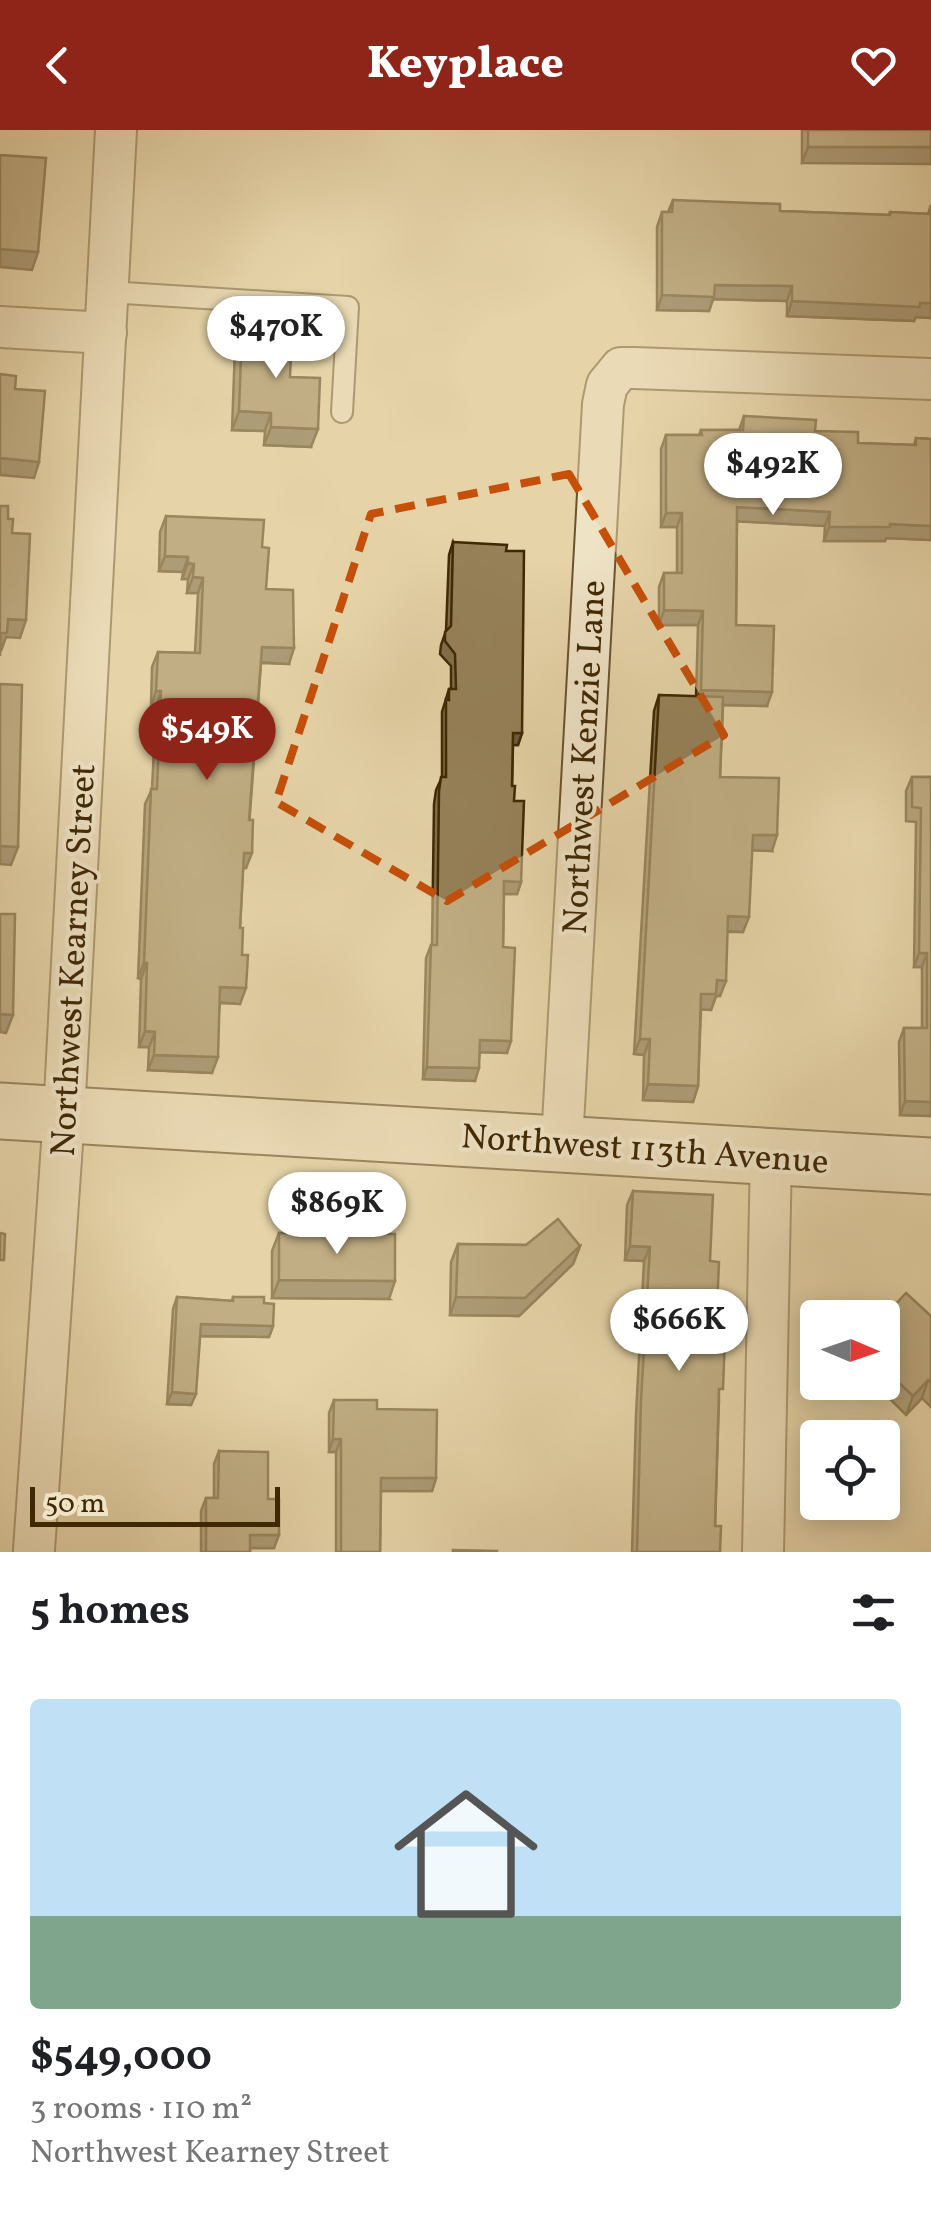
<!DOCTYPE html>
<meta charset="utf-8">
<style>
:root{--surface:#fff;--page:#f2f2f2;--text:#202124;--muted:#757577;--accent:#8f2418}
body{margin:0;font-family:Vollkorn,serif;background:var(--page);color:var(--text);height:100vh;display:flex;flex-direction:column;font-size:38px;white-space:nowrap}
*{box-sizing:border-box;margin:0}
p{font-size:32px;color:var(--muted)}
.icon{flex:none;width:55px;height:55px;fill:none;stroke:currentColor;stroke-width:2;stroke-linecap:round;stroke-linejoin:round}
.map{position:relative;height:1422px;overflow:hidden}
.details{display:flex;flex-direction:column;background:var(--surface);flex:1}
.details>*{flex:none}
.needle{width:65px;rotate:92deg}
.tools{position:absolute;left:800px;top:1170px;display:grid;gap:20px}
.tools a{display:grid;place-items:center;width:100px;height:100px;border-radius:10px;background:var(--surface);box-shadow:0 5px 25px #0003;font-size:50px}
.scale{position:absolute;left:30px;bottom:25px;width:250px;box-sizing:border-box;padding-left:10px;border:5px solid #3f2804;border-top:0;font-size:28px;line-height:35px;white-space:nowrap;color:#3f2804;-webkit-text-stroke:8px #efe3c6;paint-order:stroke}
.price{position:absolute;translate:-50% -85px;padding:0 22px;border-radius:35px;background:#fff;color:#222;font-size:32px;line-height:65px;filter:drop-shadow(0 2px 5px #0008)}
.price::after{content:'';position:absolute;left:50%;top:60px;width:30px;height:22px;margin-left:-15px;background:inherit;clip-path:polygon(0 0,100% 0,50% 100%)}
.price.current{background:var(--accent);color:#fff}
ul{padding:0;list-style:none}
li{display:grid;align-content:center;gap:20px;height:530px;padding:0 30px}
li span{display:grid;place-items:center;height:310px;border-radius:10px;color:#555}
li>.icon{margin-inline-start:auto}
span .icon{width:180px;height:180px;fill:#fffc;stroke-width:1}
li b{font-size:42px}
h2{display:flex;justify-content:space-between;align-items:center;height:120px;padding:0 30px;font-size:42px}
header{display:flex;justify-content:space-between;align-items:center;height:130px;padding:0 30px;background:var(--accent);color:#fff;font-size:45px;font-weight:800}
.map>svg:first-child{display:block}
</style>
<header><svg class="icon" aria-label="back" viewBox="0 0 24 24"><path d="M15 5l-7 7 7 7"/></svg>Keyplace<svg class="icon" aria-label="heart" viewBox="0 0 24 24"><path d="M12 20l-8-8c-3-5 5-10 8-4 3-6 11-1 8 4z"/></svg></header>
<div class="map">
<svg width="931" height="1422" viewBox="0 0 931 1422">
<rect width="100%" height="100%" fill="#e6d4a8"/>
<filter id="stains"><feTurbulence type="fractalNoise" baseFrequency=".002" numOctaves="4"/><feColorMatrix values="0 0 0 0 .2 0 0 0 0 .09 0 0 0 0 .02 0 0 0 .5 -.17"/></filter>
<radialGradient id="worn" r=".72"><stop offset=".6" stop-color="#630" stop-opacity="0"/><stop offset="1" stop-color="#630" stop-opacity=".3"/></radialGradient>
<g fill="none" stroke-linecap="round" stroke-linejoin="round">
<defs>
<path id="lane" d="M 108,162 L 348,177 L 342,282"/>
<g id="street">
<path d="M 0,197 L 106,203"/>
<path d="M 562,1012 L 603,274 L 607,255 L 621,238 L 634,238 L 931,249"/>
<path d="M 34,1420 L 64,985 L 116,0"/>
<path d="M 763,1422 L 771,1025"/>
</g>
<path id="secondary" d="M 0,981 L 931,1036"/>
</defs>
<use href="#lane" stroke="#69532d" stroke-width="24"/>
<use href="#street" stroke="#69532d" stroke-width="44"/>
<use href="#secondary" stroke="#3f2804" stroke-width="59"/>
<use href="#lane" stroke="#efe3c6" stroke-width="20"/>
<use href="#street" stroke="#efe3c6" stroke-width="40"/>
<use href="#secondary" stroke="#efe3c6" stroke-width="55"/>
</g>
<g fill="#816f4d" stroke="#3f2804" stroke-width="2.5">
<path d="M 802,0 L 931,0 L 802,33 Z"/>
<path d="M 673,70 L 780,81 L 889,85 L 890,82 L 928,84 L 931,75 L 931,188 L 916,187 L 914,191 L 787,186 L 787,171 L 713,169 L 709,181 L 657,180 L 657,97 L 662,82 L 668,82 Z"/>
<path d="M 242,199 L 290,247 L 311,317 L 264,315 L 265,301 L 232,300 L 235,217 Z"/>
<path d="M 744,286 L 815,301 L 858,313 L 914,315 L 916,308 L 931,309 L 931,410 L 886,408 L 885,411 L 824,411 L 825,396 L 737,391 L 736,495 L 767,576 L 723,575 L 720,647 L 772,721 L 752,720 L 743,802 L 727,802 L 720,866 L 716,866 L 711,880 L 701,879 L 698,956 L 693,972 L 643,970 L 644,925 L 634,924 L 654,581 L 659,565 L 696,567 L 698,495 L 659,495 L 659,457 L 664,443 L 677,443 L 677,397 L 661,397 L 661,319 L 666,305 L 699,305 L 701,300 L 739,300 Z"/>
<path d="M 166,386 L 262,417 L 266,459 L 289,534 L 261,533 L 246,738 L 243,738 L 240,798 L 240,874 L 220,873 L 212,943 L 148,940 L 149,917 L 139,917 L 141,849 L 138,848 L 145,674 L 152,659 L 156,577 L 151,577 L 152,537 L 158,522 L 195,523 L 198,463 L 187,463 L 188,449 L 182,449 L 183,442 L 159,441 L 160,402 Z"/>
<path d="M 453,412 L 522,603 L 518,615 L 513,615 L 512,656 L 521,752 L 517,764 L 504,764 L 503,817 L 507,923 L 480,922 L 475,951 L 423,949 L 426,828 L 431,815 L 432,815 L 434,674 L 436,660 L 442,647 L 442,582 L 449,559 L 451,559 L 451,536 L 440,524 L 441,515 L 446,501 L 449,425 Z"/>
<path d="M 912,647 L 931,647 L 931,986 L 900,985 L 899,912 L 904,898 L 922,898 L 922,837 L 914,837 L 916,692 L 906,691 L 906,661 Z"/>
<path d="M 633,1061 L 710,1131 L 717,1179 L 719,1270 L 715,1396 L 720,1422 L 632,1422 L 636,1285 L 644,1131 L 625,1130 L 627,1075 Z"/>
<path d="M 279,1103 L 389,1169 L 272,1168 L 272,1121 Z"/>
<path d="M 458,1114 L 580,1116 L 573,1134 L 519,1186 L 450,1185 L 451,1132 Z"/>
<path d="M 177,1167 L 232,1171 L 233,1167 L 264,1173 L 273,1196 L 269,1207 L 200,1206 L 191,1275 L 167,1274 L 173,1179 Z"/>
<path d="M 931,1186 L 931,1277 L 922,1268 L 906,1285 L 873,1252 L 882,1252 L 882,1189 Z"/>
<path d="M 334,1270 L 377,1279 L 436,1348 L 432,1361 L 381,1361 L 380,1422 L 336,1422 L 336,1322 L 329,1322 L 329,1283 Z"/>
<path d="M 219,1321 L 268,1369 L 274,1418 L 250,1418 L 250,1422 L 201,1422 L 201,1381 L 206,1368 L 214,1368 L 214,1334 Z"/>
</g>
<g fill="#695a3e" stroke="#3f2804" stroke-width="2.5">
<path d="M 808,17 L 931,17 L 931,34 L 802,33 Z"/>
<path d="M 0,119 L 38,122 L 32,140 L 0,137 Z"/>
<path d="M 715,155 L 792,156 L 787,171 L 713,169 L 709,181 L 657,180 L 662,165 Z"/>
<path d="M 792,171 L 931,173 L 931,188 L 916,187 L 914,191 L 787,186 Z"/>
<path d="M 239,281 L 271,283 L 265,301 L 232,300 Z"/>
<path d="M 271,297 L 318,299 L 311,317 L 264,315 Z"/>
<path d="M 0,328 L 39,332 L 34,348 L 0,345 Z"/>
<path d="M 737,377 L 830,382 L 825,396 L 732,391 Z"/>
<path d="M 666,383 L 682,383 L 677,397 L 661,397 Z"/>
<path d="M 890,394 L 931,396 L 931,410 L 886,408 L 885,411 L 824,411 L 829,397 Z"/>
<path d="M 165,426 L 188,427 L 183,442 L 159,441 Z"/>
<path d="M 188,433 L 194,434 L 188,449 L 182,449 Z"/>
<path d="M 193,447 L 203,448 L 198,463 L 187,463 Z"/>
<path d="M 664,480 L 703,481 L 698,495 L 659,495 Z"/>
<path d="M 8,489 L 26,490 L 20,508 L 6,507 L 1,521 L 0,505 Z"/>
<path d="M 262,517 L 294,518 L 289,534 L 257,532 Z"/>
<path d="M 701,560 L 772,562 L 767,576 L 695,574 Z"/>
<path d="M 156,561 L 161,561 L 156,577 L 151,577 Z"/>
<path d="M 513,603 L 522,603 L 518,615 L 509,615 Z"/>
<path d="M 753,705 L 777,705 L 772,721 L 747,720 Z"/>
<path d="M 0,716 L 18,717 L 11,735 L 0,734 Z"/>
<path d="M 244,723 L 252,723 L 246,738 L 238,738 Z"/>
<path d="M 504,751 L 521,752 L 517,764 L 499,764 Z"/>
<path d="M 728,786 L 749,787 L 743,802 L 722,801 Z"/>
<path d="M 919,823 L 927,823 L 922,837 L 914,837 Z"/>
<path d="M 144,833 L 147,833 L 141,849 L 138,848 Z"/>
<path d="M 717,850 L 726,851 L 720,866 L 716,866 L 711,880 L 696,879 L 701,864 Z"/>
<path d="M 220,857 L 246,858 L 240,874 L 215,872 Z"/>
<path d="M 0,884 L 13,885 L 6,903 L 0,902 Z"/>
<path d="M 145,901 L 155,902 L 149,917 L 139,917 Z"/>
<path d="M 640,909 L 650,909 L 644,925 L 634,924 Z"/>
<path d="M 480,910 L 511,911 L 507,923 L 476,922 Z"/>
<path d="M 154,925 L 218,927 L 212,943 L 148,940 Z"/>
<path d="M 427,937 L 479,938 L 475,951 L 423,949 Z"/>
<path d="M 648,954 L 698,956 L 693,972 L 643,970 Z"/>
<path d="M 905,971 L 931,972 L 931,986 L 900,985 Z"/>
<path d="M 580,1116 L 573,1134 L 519,1186 L 450,1185 L 456,1167 Z"/>
<path d="M 630,1116 L 650,1117 L 644,1131 L 625,1130 Z"/>
<path d="M 279,1150 L 395,1151 L 389,1169 L 272,1168 Z"/>
<path d="M 201,1194 L 273,1196 L 269,1207 L 197,1206 Z"/>
<path d="M 928,1250 L 922,1268 L 906,1285 L 913,1266 Z"/>
<path d="M 172,1262 L 196,1264 L 191,1275 L 167,1274 Z"/>
<path d="M 333,1309 L 341,1309 L 336,1322 L 329,1322 Z"/>
<path d="M 381,1348 L 436,1348 L 432,1361 L 377,1361 Z"/>
<path d="M 250,1405 L 279,1405 L 274,1418 L 245,1418 Z"/>
</g>
<g fill="#968159" stroke="#3f2804" stroke-width="2.5">
<rect x="808" y="0" width="123" height="17"/>
<path d="M 0,25 L 46,28 L 38,122 L 0,119 Z"/>
<path d="M 673,70 L 780,74 L 780,81 L 890,85 L 890,82 L 931,84 L 931,77 L 931,173 L 920,173 L 920,177 L 792,171 L 792,156 L 715,155 L 714,167 L 662,165 L 662,82 L 672,82 Z"/>
<path d="M 242,199 L 292,201 L 290,247 L 320,248 L 318,299 L 271,297 L 271,283 L 239,281 Z"/>
<path d="M 0,244 L 16,246 L 15,259 L 45,261 L 39,332 L 0,328 Z"/>
<path d="M 744,286 L 816,290 L 815,301 L 858,302 L 858,313 L 916,315 L 916,308 L 931,309 L 931,396 L 890,394 L 890,397 L 829,397 L 830,382 L 737,377 L 736,495 L 774,496 L 772,562 L 701,560 L 703,481 L 664,480 L 664,443 L 682,443 L 682,383 L 666,383 L 666,305 L 702,305 L 701,300 L 743,300 Z"/>
<path d="M 0,376 L 8,376 L 8,389 L 13,389 L 12,403 L 30,404 L 26,490 L 8,489 L 7,503 L 1,503 L 0,526 Z"/>
<path d="M 166,386 L 264,390 L 262,417 L 269,418 L 266,459 L 293,460 L 294,518 L 262,517 L 249,690 L 253,690 L 252,723 L 244,723 L 240,798 L 243,798 L 242,825 L 248,825 L 246,858 L 220,857 L 218,927 L 154,925 L 155,902 L 145,901 L 147,833 L 144,833 L 151,659 L 157,659 L 161,561 L 156,561 L 158,522 L 200,523 L 203,448 L 193,447 L 194,434 L 188,433 L 188,427 L 165,426 Z"/>
<path d="M 453,412 L 507,415 L 506,421 L 524,421 L 522,603 L 513,603 L 512,656 L 515,656 L 514,671 L 524,671 L 521,752 L 504,751 L 503,817 L 515,818 L 511,911 L 480,910 L 479,938 L 427,937 L 431,815 L 437,815 L 439,661 L 441,647 L 446,647 L 446,569 L 449,570 L 449,559 L 456,559 L 455,524 L 445,511 L 445,502 L 451,496 Z"/>
<path d="M 0,554 L 22,555 L 18,717 L 0,716 Z"/>
<path d="M 659,565 L 723,567 L 720,647 L 779,648 L 777,705 L 753,705 L 749,787 L 728,786 L 726,851 L 717,850 L 716,864 L 701,864 L 698,956 L 648,954 L 650,909 L 640,909 Z"/>
<path d="M 912,647 L 931,647 L 931,972 L 905,971 L 904,898 L 927,898 L 927,823 L 919,823 L 921,678 L 912,677 Z"/>
<path d="M 0,784 L 15,784 L 13,885 L 0,884 Z"/>
<path d="M 633,1061 L 713,1065 L 710,1131 L 719,1132 L 717,1179 L 726,1179 L 723,1259 L 719,1259 L 715,1396 L 721,1396 L 720,1422 L 637,1422 L 641,1271 L 650,1117 L 630,1116 Z"/>
<path d="M 558,1089 L 580,1116 L 525,1168 L 456,1167 L 458,1114 L 526,1115 Z"/>
<path d="M 0,1103 L 5,1104 L 4,1130 L 0,1130 Z"/>
<path d="M 279,1103 L 395,1104 L 395,1151 L 279,1150 Z"/>
<path d="M 906,1163 L 931,1186 L 931,1253 L 928,1250 L 913,1266 L 882,1237 L 882,1219 L 887,1215 L 882,1211 L 882,1189 Z"/>
<path d="M 177,1167 L 233,1171 L 233,1167 L 264,1167 L 264,1173 L 274,1174 L 273,1196 L 201,1194 L 196,1264 L 172,1262 Z"/>
<path d="M 334,1270 L 377,1270 L 377,1279 L 437,1280 L 436,1348 L 381,1348 L 380,1422 L 341,1422 L 341,1309 L 333,1309 Z"/>
<path d="M 219,1321 L 268,1322 L 268,1369 L 279,1369 L 279,1405 L 250,1405 L 250,1422 L 206,1422 L 206,1368 L 218,1368 Z"/>
<path d="M 453,1420 L 497,1421 L 497,1422 L 453,1422 Z"/>
</g>
<path d="M0 0H931V1422H0ZM 569,344 L 724,605 L 447,771 L 276,672 L 371,384 Z" fill="#e6d4a8" fill-opacity=".55" fill-rule="evenodd"/>
<path fill="none" stroke="#c64f0a" stroke-width="8" stroke-dasharray="20 12" stroke-linejoin="round" d="M 569,344 L 724,605 L 447,771 L 276,672 L 371,384 Z"/>
<g text-anchor="middle" stroke-width="8" stroke-linejoin="round" paint-order="stroke">
<g font-size="35" fill="#3f2804" stroke="#efe3c6">
<text transform="translate(583 627) rotate(-87)" y="12">Northwest Kenzie Lane</text>
<text transform="translate(72 830) rotate(-87)" y="12">Northwest Kearney Street</text>
<text transform="translate(645 1018) rotate(4)" y="12">Northwest 113th Avenue</text>
</g>
</g>
<rect width="100%" height="100%" filter="url(#stains)"/>
<rect width="100%" height="100%" fill="url(#worn)"/>
</svg>
<div class="tools">
<a><svg class="needle" viewBox="-14 -14 28 28"><path d="M0-13l5 13h-10z" fill="#e53935"/><path d="M0 13l5-13h-10z" fill="#757577"/></svg></a>
<a><svg class="icon" aria-label="locate" viewBox="0 0 24 24"><circle cx="12" cy="12" r="6"/><path d="M12 2v4M12 18v4M2 12h4M18 12h4"/></svg></a>
</div>
<div class="scale">50 m</div>
<b class="price" style="left:276px;top:251px">$470K</b>
<b class="price" style="left:773px;top:388px">$492K</b>
<b class="price current" style="left:207px;top:653px">$549K</b>
<b class="price" style="left:337px;top:1127px">$869K</b>
<b class="price" style="left:679px;top:1244px">$666K</b>
</div>
<section class="details">
<h2>5 homes<svg class="icon" aria-label="filters" viewBox="0 0 24 24"><path d="M4 7h16M4 17h16"/><circle cx="9" cy="7" r="2"/><circle cx="15" cy="17" r="2"/></svg></h2>
<ul>
<li><span style="background:linear-gradient(#bfe0f5 70%,#7fa58c 0)"><svg class="icon" aria-label="home" viewBox="0 0 24 24"><path d="M3 11l9-7 9 7M6 9v11h12V9"/></svg></span><div><b>$549,000</b><p>3 rooms · 110 m²</p><p>Northwest Kearney Street</p></div></li>
</ul>
</section>
